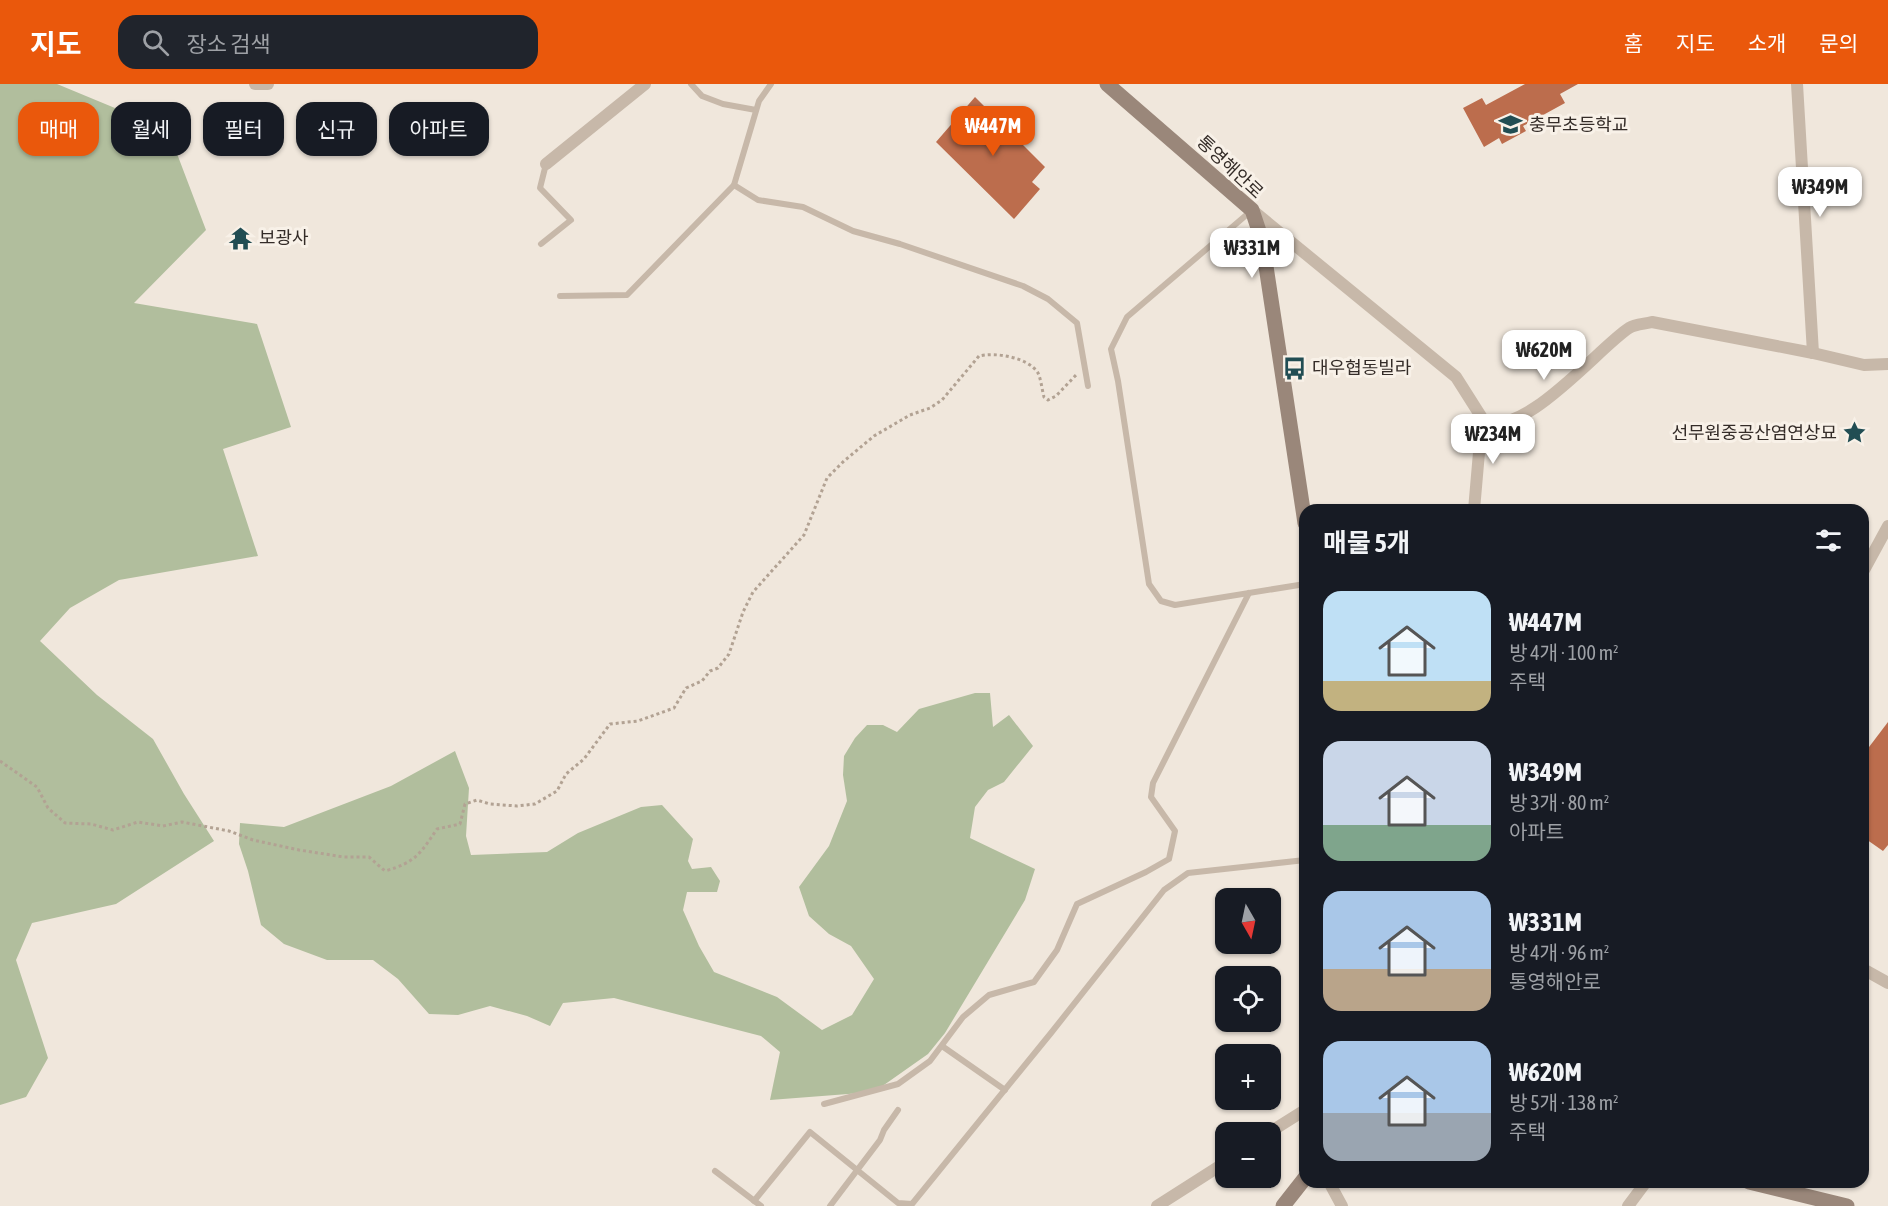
<!DOCTYPE html>
<html lang="ko">
<meta charset="utf-8">
<style>
:root{--surface:#171b24;--page:#20242c;--text:#f1f3f6;--muted:#9ea1a6;--accent:#ea580c}
body{margin:0;font-family:"Asap Condensed","Noto Sans KR",sans-serif;background:var(--page);color:var(--text);height:100vh;display:flex;flex-direction:column;font-size:22px;white-space:nowrap}
*{box-sizing:border-box;margin:0}
p{font-size:20px;color:var(--muted)}
.icon{flex:none;width:33px;height:33px;fill:none;stroke:currentColor;stroke-width:2;stroke-linecap:round;stroke-linejoin:round}
.map{position:relative;flex:1;overflow:hidden}
.sheet{position:absolute;left:1299px;top:420px;width:570px;height:684px;display:flex;flex-direction:column;background:var(--surface);border-radius:18px;box-shadow:0 2px 4px #0004}
.sheet>*{flex:none}
.banner{position:absolute;left:18px;top:18px;width:570px;height:54px;display:flex;gap:12px}
.needle{width:39px;rotate:171deg}
.buttons{position:absolute;left:1215px;top:804px;display:grid;gap:12px}
.buttons a{display:grid;place-items:center;width:66px;height:66px;border-radius:12px;background:var(--surface);box-shadow:0 2px 4px #0004;font-size:30px}
.price{position:absolute;translate:-50% -51px;padding:0 14px;border-radius:12px;background:#fff;color:#222;font-size:20px;line-height:39px;filter:drop-shadow(0 2px 3px #0008)}
.price::after{content:'';position:absolute;left:50%;top:36px;width:18px;height:14px;margin-left:-9px;background:inherit;clip-path:polygon(0 0,100% 0,50% 100%)}
.price.selected{background:var(--accent);color:#fff}
ul{padding:0;list-style:none}
li{display:flex;align-items:center;gap:18px;height:150px;padding:0 24px}
li span{display:grid;place-items:center;flex:none;width:168px;height:120px;border-radius:18px;color:#555}
li>.icon{margin-inline-start:auto}
span .icon{width:72px;height:72px;fill:#fffc;stroke-width:1}
li b{font-size:26px}
h2{display:flex;justify-content:space-between;align-items:center;height:72px;padding:0 24px;font-size:26px}
.tag{padding:0 21px;border-radius:18px;background:var(--surface);box-shadow:0 2px 4px #0004;font-size:21px;line-height:54px}
.tag.selected{background:var(--accent);color:#fff}
header{display:flex;align-items:center;gap:36px;box-sizing:border-box;height:84px;padding:0 30px;background:var(--accent);color:#fff}
header strong{font-size:28px}
nav{display:flex;gap:33px;margin-inline-start:auto;font-size:21px}
.search{width:420px;height:54px;background:var(--page);display:flex;align-items:center;gap:15px;box-sizing:border-box;padding:0 21px;border-radius:18px;color:var(--muted);font-size:22px}
.map>svg:first-child{display:block}
</style>
<header>
<strong>지도</strong>
<div class="search"><svg class="icon" aria-label="search" viewBox="0 0 24 24"><circle cx="10" cy="10" r="6"/><path d="M15 15l6 6"/></svg>장소 검색</div>
<nav><a>홈</a><a>지도</a><a>소개</a><a>문의</a></nav>
</header>
<div class="map">
<svg width="1888" height="1122" viewBox="0 0 1888 1122">
<rect width="100%" height="100%" fill="#f0e7dc"/>
<g fill="#b1be9d">
<path d="M 0,0 L 57,0 L 168,46 L 206,146 L 134,219 L 257,240 L 291,343 L 223,365 L 258,472 L 119,496 L 70,524 L 40,557 L 97,611 L 153,655 L 184,710 L 214,757 L 116,820 L 32,839 L 16,876 L 48,974 L 26,1013 L 0,1021 Z"/>
<path d="M 975,609 L 990,609 L 993,643 L 1009,631 L 1033,662 L 1004,698 L 988,706 L 975,723 L 970,754 L 1035,785 L 1025,816 L 945,949 L 928,970 L 874,1008 L 770,1016 L 780,968 L 761,952 L 614,914 L 563,919 L 550,942 L 527,932 L 490,922 L 458,931 L 429,930 L 398,895 L 373,876 L 327,876 L 284,860 L 261,841 L 248,787 L 239,760 L 240,739 L 284,743 L 391,702 L 455,667 L 469,704 L 466,752 L 471,771 L 547,768 L 578,749 L 641,723 L 662,721 L 693,755 L 688,777 L 692,785 L 711,783 L 720,797 L 717,808 L 687,808 L 683,826 L 699,862 L 714,888 L 777,913 L 822,946 L 852,931 L 874,895 L 851,862 L 829,850 L 809,832 L 799,803 L 829,762 L 847,717 L 843,691 L 844,672 L 855,654 L 867,641 L 883,641 L 897,648 L 919,625 Z"/>
</g>
<g fill="#bc6d4d">
<path d="M 1525,0 L 1578,0 L 1560,10 L 1565,19 L 1523,42 L 1526,47 L 1502,60 L 1499,54 L 1484,63 L 1463,24 L 1482,14 L 1486,21 Z"/>
<path d="M 975,13 L 1045,83 L 1032,98 L 1040,105 L 1014,135 L 936,58 Z"/>
<path d="M 1888,638 L 1888,761 L 1883,767 L 1863,753 L 1863,671 Z"/>
</g>
<g fill="none" stroke-linecap="round" stroke-linejoin="round">
<path stroke="#b2a293" stroke-width="3" stroke-dasharray="3 3" stroke-linecap="butt" d="M 0,677 L 37,703 L 48,724 L 65,739 L 91,740 L 113,746 L 138,738 L 163,742 L 182,738 L 229,747 L 253,756 L 299,766 L 344,773 L 369,773 L 385,787 C 416,778 420,770 437,745 L 460,740 L 465,720 L 477,716 L 490,720 L 517,722 L 535,720 L 557,707 L 566,690 L 584,675 L 610,640 L 638,637 L 674,624 L 686,604 L 702,597 L 710,587 L 718,584 L 729,570 L 743,528 L 753,508 L 804,451 L 827,394 L 844,377 L 874,352 L 910,331 L 930,324 L 942,316 L 979,272 C 995,268 1028,273 1038,289 C 1041,295 1042,306 1044,313 L 1048,316 L 1056,312 L 1077,290"/>
<g stroke="#c7b8a9" stroke-width="6">
<path d="M 691,0 L 702,12 L 723,20 L 756,26"/>
<path d="M 734,101 L 758,116 L 803,123 L 853,147 L 900,160 L 1023,202 L 1048,215 L 1077,239 L 1088,302"/>
<path d="M 1251,127 L 1127,233 L 1111,265 L 1118,297 L 1149,500 L 1161,517 L 1175,521 L 1305,500"/>
<path d="M 541,160 L 571,136 L 540,104 L 546,80"/>
<path d="M 560,212 L 627,211 L 734,101 L 759,17 L 771,0"/>
<path d="M 942,962 L 1005,1006"/>
<path d="M 824,1020 L 898,1000 L 930,977 L 963,933 L 989,911 L 1034,898 L 1057,866 L 1077,820 L 1146,788 L 1169,775 L 1175,747 L 1151,713 L 1153,699 L 1249,509"/>
<path d="M 715,1087 L 761,1122"/>
<path d="M 754,1117 L 810,1048 L 898,1119 L 912,1120 L 1051,949 L 1164,806 L 1188,789 L 1305,776"/>
<path d="M 830,1122 L 880,1056 L 884,1046 L 898,1026"/>
</g>
<g stroke="#c7b8a9" stroke-width="12">
<path d="M 255,0 L 268,0"/>
<path d="M 1797,0 L 1813,269"/>
<path d="M 546,80 L 645,0"/>
<path d="M 1252,126 L 1456,293 L 1482,334 C 1519,361 1599,263 1629,244 C 1635,240 1645,240 1652,238 L 1813,269 L 1864,281 L 1888,280"/>
<path d="M 1474,426 L 1482,334"/>
<path d="M 1863,488 L 1888,442"/>
<path d="M 1863,885 L 1888,899"/>
<path d="M 1270,1048 L 1305,1026"/>
<path d="M 1329,1098 L 1342,1122"/>
<path d="M 1157,1122 L 1226,1078"/>
<path d="M 1628,1122 L 1646,1098"/>
</g>
<g stroke="#9a877a" stroke-width="15">
<path d="M 1107,0 L 1252,126 L 1262,156 L 1305,439"/>
<path d="M 1749,1098 L 1847,1122"/>
<path d="M 1283,1122 L 1305,1094"/>
</g>
</g>
<defs>
<symbol id="school-bare" viewBox="-9 -9 18 18"><path d="M0-5L7-2L0 1L-7-2ZM-4 1L0 2.5L4 1V4Q0 6-4 4Z" fill="#214d53" stroke="#f8f1e8" stroke-width="2.5" paint-order="stroke"/></symbol>
<symbol id="temple-bare" viewBox="-9 -9 18 18"><path d="M0-6L5-2H3V0L6.5 2.5H4V6H1.5V3h-3V6H-4V2.5H-6.5L-3 0V-2H-5Z" fill="#214d53" stroke="#f8f1e8" stroke-width="2.5" paint-order="stroke"/></symbol>
<symbol id="bus-bare" viewBox="-9 -9 18 18"><path d="M-5-6H5V4H4V6H2V4H-2V6H-4V4H-5ZM-3.5-4V0h7V-4ZM-3.5 1.2v1.5H-2V1.2ZM2 1.2v1.5H3.5V1.2Z" fill="#214d53" stroke="#f8f1e8" stroke-width="2.5" paint-order="stroke"/></symbol>
<symbol id="sight-bare" viewBox="-9 -9 18 18"><path d="M0-6L1.8-2.2L6-1.7L2.9 1.2L3.7 5.4L0 3.3L-3.7 5.4L-2.9 1.2L-6-1.7L-1.8-2.2Z" fill="#214d53" stroke="#f8f1e8" stroke-width="2.5" paint-order="stroke"/></symbol>
</defs>
<g fill-rule="evenodd">
<use href="#school-bare" x="1494" y="24" width="33" height="33"/>
<use href="#temple-bare" x="224" y="138" width="33" height="33"/>
<use href="#bus-bare" x="1278" y="268" width="33" height="33"/>
<use href="#sight-bare" x="1838" y="332" width="33" height="33"/>
</g>
<g text-anchor="middle" stroke-width="6" stroke-linejoin="round" paint-order="stroke">
<g font-size="18" fill="#342c28" stroke="#f8f1e8" text-anchor="start">
<text x="1529" y="47">충무초등학교</text>
<text x="259" y="160">보광사</text>
<text x="1312" y="290">대우협동빌라</text>
<text x="1837" y="355" text-anchor="end">선무원중공산염연상묘</text>
</g>
<g font-size="18" fill="#342c28" stroke="#f8f1e8">
<text transform="translate(1230 83) rotate(43)" y="6">통영해안로</text>
</g>
</g>
</svg>
<div class="buttons">
<a><svg class="needle" viewBox="-14 -14 28 28"><path d="M0-13l5 13h-10z" fill="#e53935"/><path d="M0 13l5-13h-10z" fill="#9ea1a6"/></svg></a>
<a><svg class="icon" aria-label="locate" viewBox="0 0 24 24"><circle cx="12" cy="12" r="6"/><path d="M12 2v4M12 18v4M2 12h4M18 12h4"/></svg></a>
<a>+</a>
<a>−</a>
</div>
<b class="price selected" style="left:993px;top:73px">₩447M</b>
<b class="price" style="left:1820px;top:134px">₩349M</b>
<b class="price" style="left:1252px;top:195px">₩331M</b>
<b class="price" style="left:1544px;top:297px">₩620M</b>
<b class="price" style="left:1493px;top:381px">₩234M</b>
<div class="banner">
<a class="tag selected">매매</a>
<a class="tag">월세</a>
<a class="tag">필터</a>
<a class="tag">신규</a>
<a class="tag">아파트</a>
</div>
<section class="sheet">
<h2>매물 5개<svg class="icon" aria-label="filters" viewBox="0 0 24 24"><path d="M4 7h16M4 17h16"/><circle cx="9" cy="7" r="2"/><circle cx="15" cy="17" r="2"/></svg></h2>
<ul>
<li><span style="background:linear-gradient(#bfe0f5 75%,#c2b280 0)"><svg class="icon" aria-label="home" viewBox="0 0 24 24"><path d="M3 11l9-7 9 7M6 9v11h12V9"/></svg></span><div><b>₩447M</b><p>방 4개 · 100 m²</p><p>주택</p></div></li>
<li><span style="background:linear-gradient(#c9d6e8 70%,#7fa58c 0)"><svg class="icon" aria-label="home" viewBox="0 0 24 24"><path d="M3 11l9-7 9 7M6 9v11h12V9"/></svg></span><div><b>₩349M</b><p>방 3개 · 80 m²</p><p>아파트</p></div></li>
<li><span style="background:linear-gradient(#a9c7e8 65%,#b9a48a 0)"><svg class="icon" aria-label="home" viewBox="0 0 24 24"><path d="M3 11l9-7 9 7M6 9v11h12V9"/></svg></span><div><b>₩331M</b><p>방 4개 · 96 m²</p><p>통영해안로</p></div></li>
<li><span style="background:linear-gradient(#a9c7e8 60%,#9aa5b1 0)"><svg class="icon" aria-label="home" viewBox="0 0 24 24"><path d="M3 11l9-7 9 7M6 9v11h12V9"/></svg></span><div><b>₩620M</b><p>방 5개 · 138 m²</p><p>주택</p></div></li>
</ul>
</section>
</div>
